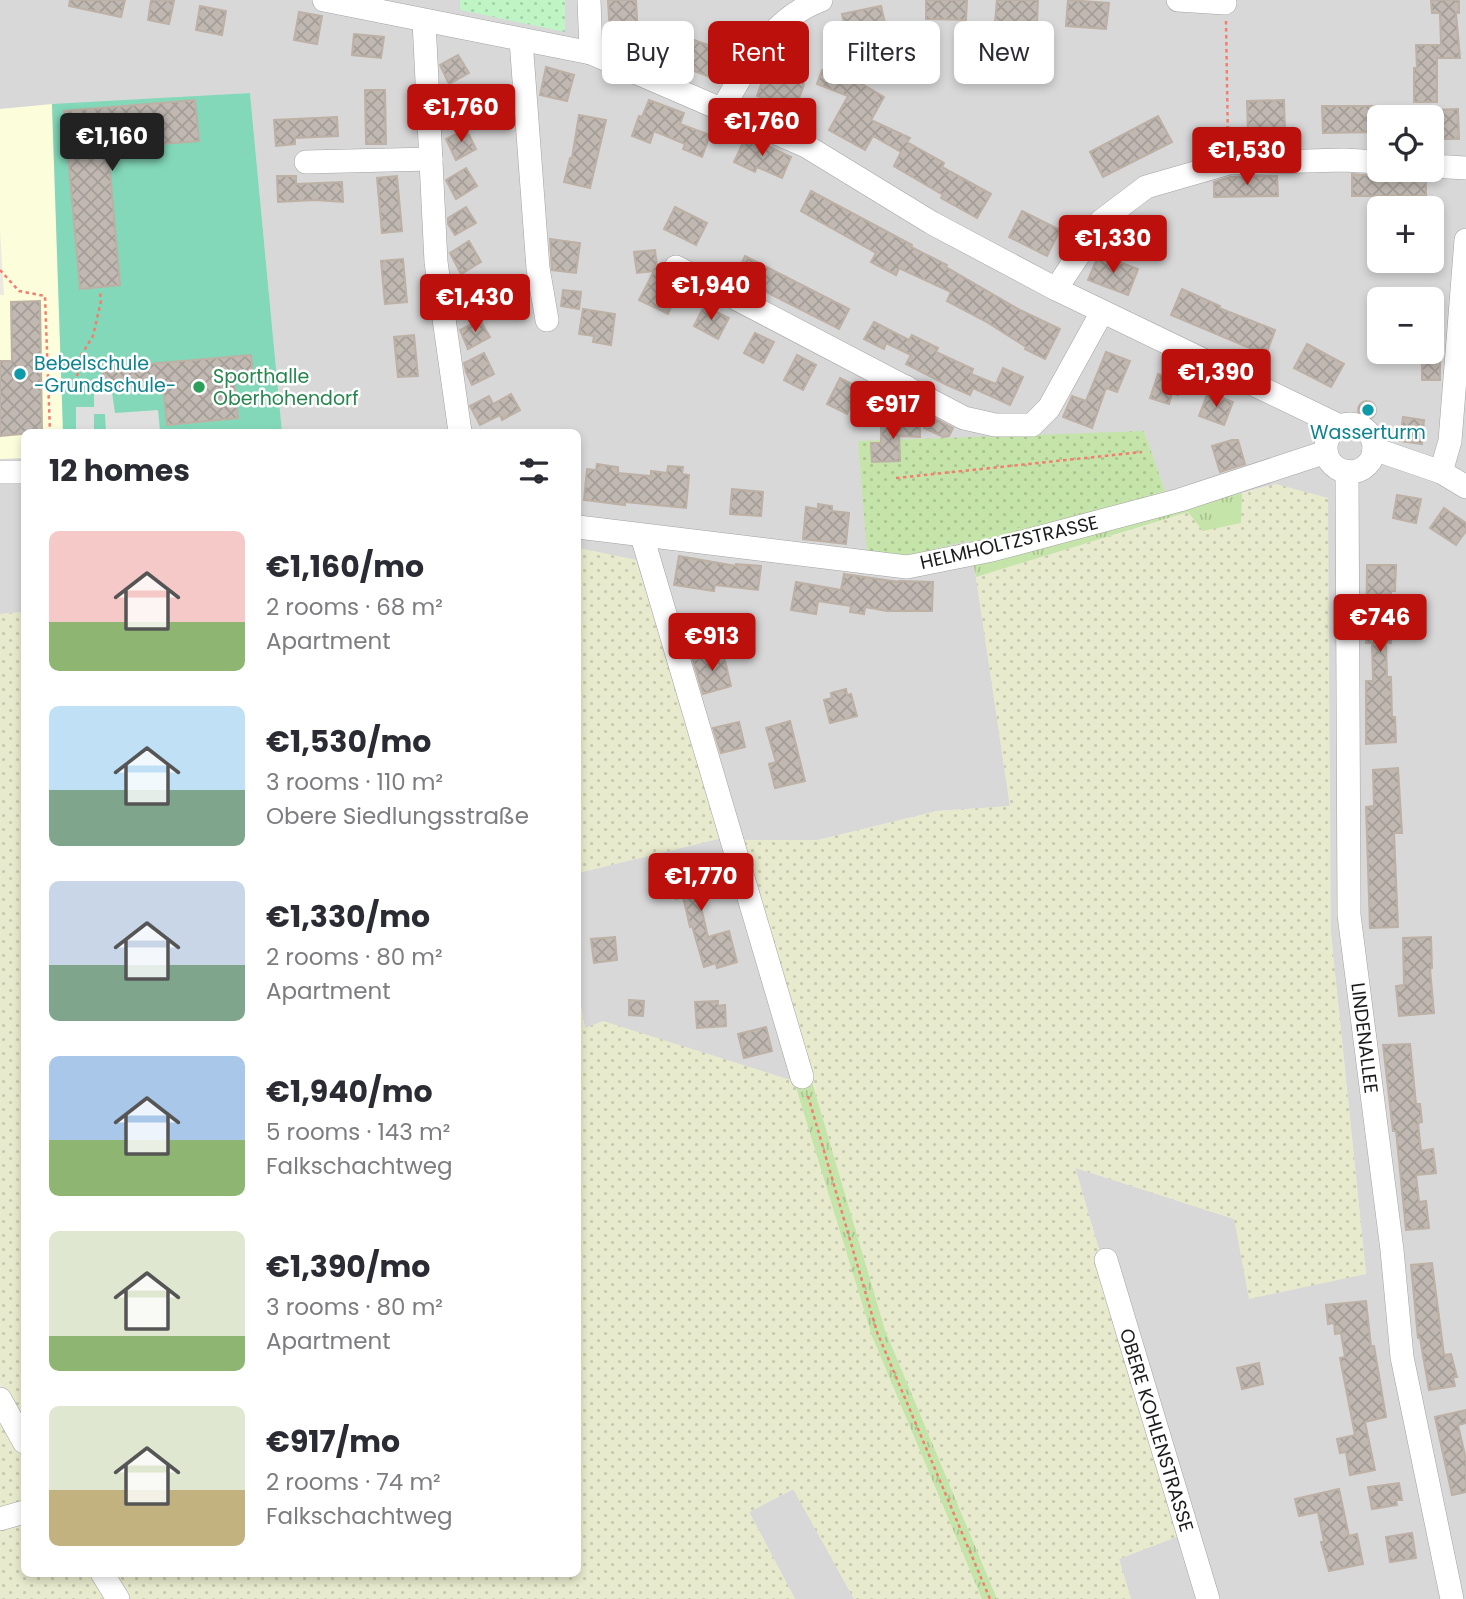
<!DOCTYPE html>
<meta charset="utf-8">
<style>
:root{--surface:#fff;--page:#f7f7f7;--text:#2b2b33;--muted:#7c7c81;--accent:#bb100c}
body{margin:0;font-family:Poppins,sans-serif;background:var(--page);color:var(--text);height:100vh;display:flex;flex-direction:column;font-size:26px;white-space:nowrap}
*{box-sizing:border-box;margin:0}
p{font-size:23px;color:var(--muted)}
.icon{flex:none;width:38px;height:38px;fill:none;stroke:currentColor;stroke-width:2;stroke-linecap:round;stroke-linejoin:round}
.map{position:relative;flex:1;overflow:hidden}
.panel{position:absolute;left:21px;top:429px;width:560px;height:1148px;display:flex;flex-direction:column;background:var(--surface);border-radius:10px;box-shadow:0 4px 10px #0003}
.panel>*{flex:none}
.hud{position:absolute;left:602px;top:21px;width:665px;height:63px;display:flex;gap:14px}
.buttons{position:absolute;left:1367px;top:105px;display:grid;gap:14px}
.buttons a{display:grid;place-items:center;width:77px;height:77px;border-radius:10px;background:var(--surface);box-shadow:0 4px 10px #0003;font-size:35px}
.price{position:absolute;translate:-50% -60px;padding:0 16px;border-radius:7px;background:var(--accent);color:#fff;font-size:23px;line-height:46px;filter:drop-shadow(0 2px 4px #0008)}
.price::after{content:'';position:absolute;left:50%;top:42px;width:21px;height:16px;margin-left:-10px;background:inherit;clip-path:polygon(0 0,100% 0,50% 100%)}
.price.on{background:#222;color:#fff}
ul{padding:0;list-style:none}
li{display:flex;align-items:center;gap:21px;height:175px;padding:0 28px}
li span{display:grid;place-items:center;flex:none;width:196px;height:140px;border-radius:10px;color:#555}
li>.icon{margin-inline-start:auto}
span .icon{width:84px;height:84px;fill:#fffc;stroke-width:1}
li b{font-size:30px}
h2{display:flex;justify-content:space-between;align-items:center;height:84px;padding:0 28px;font-size:30px}
.chip{padding:0 24px;border-radius:10px;background:var(--surface);box-shadow:0 4px 10px #0003;font-size:24px;line-height:63px}
.chip.on{background:var(--accent);color:#fff}
.map>svg:first-child{display:block}
</style>
<div class="map">
<svg width="1466" height="1599" viewBox="0 0 1466 1599">
<defs>
<pattern id="farmland-dots" width="8" height="8" patternUnits="userSpaceOnUse" patternTransform="scale(1.75)"><rect width="8" height="8" fill="#e8eacd"/><path d="M2 2h.1M6 6h.1" fill="none" stroke="#c6c8af" stroke-width="1.8" stroke-linecap="round"/></pattern>
<pattern id="grass-tufts" width="24" height="20" patternUnits="userSpaceOnUse" patternTransform="scale(1.75)"><rect width="24" height="20" fill="#c5e4a9"/><path d="M3 7l-1-3M5 7V3M7 7l1-3M15 17l-1-3M17 17v-4M19 17l1-3" fill="none" stroke="#a9c391"/></pattern>
<pattern id="park-dots" width="8" height="8" patternUnits="userSpaceOnUse" patternTransform="scale(1.75)"><rect width="8" height="8" fill="#bff5c5"/><path d="M2 2h.1M6 6h.1" fill="none" stroke="#a4d1a9" stroke-width="1.8" stroke-linecap="round"/></pattern>
<pattern id="garden-dots" width="8" height="8" patternUnits="userSpaceOnUse" patternTransform="scale(1.75)"><rect width="8" height="8" fill="#c5e4a9"/><path d="M2 2h.1M6 6h.1" fill="none" stroke="#a9c391" stroke-width="1.8" stroke-linecap="round"/></pattern>
<pattern id="building-cross-hatch" width="8" height="8" patternUnits="userSpaceOnUse" patternTransform="scale(1.75)"><rect width="8" height="8" fill="#c0b8b1"/><path d="M0 0l8 8M0 8l8-8" fill="none" stroke="#a49e98"/></pattern>
</defs>
<rect width="100%" height="100%" fill="#ece9e1"/>
<g fill="#d9d8d8" fill-rule="evenodd">
<path d="M 0,0 L 1466,0 L 1466,1599 L 1131,1599 L 1119,1559 L 1182,1534 L 1075,1167 L 1234,1219 L 1322,1282 L 1366,1274 L 1331,934 L 1276,484 L 1186,507 L 1165,491 L 1144,431 L 907,556 L 968,540 L 976,577 L 1010,806 L 937,811 L 818,840 L 741,840 L 794,1081 L 585,1028 L 578,989 L 578,873 L 722,838 L 636,560 L 578,548 L 578,432 L 282,432 L 250,93 L 0,109 ZM 1379,117 L 1432,117 L 1432,170 L 1379,170 ZM 1379,208 L 1432,208 L 1432,261 L 1379,261 ZM 1379,299 L 1432,299 L 1432,352 L 1379,352 Z"/>
<path d="M 24,458 L 24,612 L 0,614 L 0,459 Z"/>
<path d="M 794,1489 L 854,1599 L 795,1599 L 749,1512 Z"/>
</g>
<path fill="#fcfdda" d="M 52,104 L 63,432 L 24,432 L 24,458 L 0,459 L 0,295 L 4,295 L 0,230 L 0,109 Z"/>
<g fill="url(#farmland-dots)">
<path d="M 1276,484 L 1328,498 L 1331,934 L 1366,1274 L 1249,1299 L 1234,1219 L 1075,1168 L 1182,1535 L 1119,1559 L 1131,1599 L 997,1599 L 885,1330 L 741,840 L 818,840 L 937,811 L 1010,806 L 976,577 L 1188,512 L 1240,523 L 1242,493 Z"/>
<path d="M 578,548 L 636,560 L 722,838 L 578,873 Z"/>
<path d="M 24,612 L 24,1573 L 578,1573 L 578,989 L 585,1028 L 603,1021 L 794,1081 L 872,1336 L 982,1599 L 854,1599 L 793,1489 L 749,1512 L 795,1599 L 0,1599 L 0,1402 L 11,1401 L 0,1382 L 0,614 Z"/>
</g>
<g fill="url(#grass-tufts)">
<path d="M 1165,491 L 1186,507 L 1242,493 L 1241,523 L 1203,531 L 1188,512 L 976,577 L 968,540 Z"/>
<path d="M 810,1075 L 885,1330 L 997,1599 L 982,1599 L 872,1336 L 794,1081 Z"/>
</g>
<path fill="url(#park-dots)" d="M 460,0 L 565,0 L 565,32 L 460,10 Z"/>
<path fill="url(#garden-dots)" d="M 1144,431 L 1165,491 L 907,556 L 867,551 L 858,441 Z"/>
<path fill="#83d8b9" d="M 250,93 L 282,432 L 63,432 L 52,104 Z"/>
<path fill="#dfdfdf" d="M 112,392 L 115,413 L 158,410 L 160,430 L 106,432 L 105,414 L 94,414 L 94,432 L 76,432 L 76,407 L 94,407 L 94,393 Z"/>
<g fill="url(#building-cross-hatch)" stroke="#bdb0a5" stroke-width="2">
<path d="M 70,0 L 125,0 L 121,17 L 69,6 Z"/>
<path d="M 151,0 L 174,1 L 169,24 L 148,20 Z"/>
<path d="M 608,0 L 636,0 L 638,36 L 610,37 Z"/>
<path d="M 926,0 L 967,0 L 966,20 L 926,19 Z"/>
<path d="M 997,0 L 1038,0 L 1037,24 L 995,22 Z"/>
<path d="M 1068,0 L 1109,3 L 1106,29 L 1066,26 Z"/>
<path d="M 1431,0 L 1459,0 L 1459,13 L 1456,13 L 1460,58 L 1437,58 L 1437,102 L 1414,102 L 1414,68 L 1417,68 L 1416,45 L 1441,45 L 1440,13 L 1432,13 Z"/>
<path d="M 200,6 L 226,11 L 222,35 L 196,30 Z"/>
<path d="M 881,6 L 887,32 L 848,41 L 842,14 Z"/>
<path d="M 299,12 L 322,16 L 317,44 L 294,40 Z"/>
<path d="M 354,34 L 384,37 L 381,58 L 352,55 Z"/>
<path d="M 677,34 L 720,49 L 710,77 L 667,61 Z"/>
<path d="M 458,55 L 469,73 L 449,84 L 440,65 Z"/>
<path d="M 546,67 L 574,75 L 567,101 L 540,95 Z"/>
<path d="M 766,70 L 804,84 L 795,110 L 757,96 Z"/>
<path d="M 822,70 L 862,84 L 884,97 L 871,120 L 910,138 L 907,142 L 944,163 L 942,167 L 991,194 L 977,218 L 941,198 L 943,195 L 894,166 L 901,152 L 873,136 L 865,150 L 829,130 L 848,96 L 817,84 Z"/>
<path d="M 365,90 L 385,90 L 386,144 L 366,144 Z"/>
<path d="M 464,92 L 475,110 L 453,123 L 443,105 Z"/>
<path d="M 195,100 L 199,141 L 108,148 L 120,285 L 80,289 L 64,111 Z"/>
<path d="M 649,100 L 684,113 L 680,124 L 710,135 L 702,157 L 683,149 L 685,144 L 654,131 L 650,143 L 632,136 L 639,116 L 642,117 Z"/>
<path d="M 1284,100 L 1285,132 L 1248,133 L 1247,101 Z"/>
<path d="M 1322,106 L 1379,106 L 1379,132 L 1323,133 Z"/>
<path d="M 1458,109 L 1459,139 L 1434,139 L 1433,110 Z"/>
<path d="M 579,115 L 606,120 L 590,188 L 564,182 L 570,158 L 572,158 Z"/>
<path d="M 1158,116 L 1172,142 L 1103,177 L 1090,152 Z"/>
<path d="M 337,117 L 338,136 L 295,138 L 295,144 L 276,146 L 274,120 Z"/>
<path d="M 466,129 L 476,149 L 456,160 L 446,139 Z"/>
<path d="M 746,136 L 791,157 L 782,178 L 757,167 L 755,172 L 734,162 Z"/>
<path d="M 466,168 L 477,186 L 456,199 L 446,180 Z"/>
<path d="M 1390,170 L 1419,170 L 1426,179 L 1426,196 L 1352,196 L 1352,174 L 1379,176 Z"/>
<path d="M 277,176 L 296,176 L 296,184 L 342,182 L 343,202 L 315,200 L 278,202 Z"/>
<path d="M 397,176 L 402,231 L 382,233 L 377,178 Z"/>
<path d="M 1277,176 L 1278,196 L 1214,197 L 1214,182 L 1231,177 Z"/>
<path d="M 811,191 L 912,245 L 911,247 L 947,265 L 946,267 L 1020,310 L 1060,329 L 1045,359 L 1025,349 L 1026,347 L 985,321 L 947,301 L 951,292 L 899,268 L 896,275 L 871,262 L 876,253 L 801,211 Z"/>
<path d="M 466,207 L 476,223 L 455,235 L 448,224 L 448,218 Z"/>
<path d="M 675,207 L 707,223 L 696,245 L 664,229 Z"/>
<path d="M 1022,211 L 1060,230 L 1047,256 L 1009,237 Z"/>
<path d="M 550,239 L 580,243 L 576,273 L 552,270 Z"/>
<path d="M 469,241 L 481,262 L 461,274 L 450,253 Z"/>
<path d="M 655,250 L 659,282 L 678,291 L 668,314 L 639,300 L 654,271 L 637,273 L 634,252 Z"/>
<path d="M 1099,254 L 1138,269 L 1128,295 L 1088,280 Z"/>
<path d="M 745,256 L 849,309 L 839,329 L 735,276 Z"/>
<path d="M 403,259 L 407,302 L 385,304 L 381,261 Z"/>
<path d="M 477,280 L 487,299 L 467,310 L 457,291 Z"/>
<path d="M 1182,289 L 1220,306 L 1219,308 L 1275,330 L 1266,355 L 1171,315 Z"/>
<path d="M 563,290 L 581,292 L 579,309 L 561,306 Z"/>
<path d="M 40,301 L 42,432 L 0,436 L 0,361 L 12,361 L 11,302 Z"/>
<path d="M 704,306 L 729,318 L 718,339 L 694,326 Z"/>
<path d="M 583,309 L 615,314 L 611,345 L 593,342 L 594,336 L 579,334 Z"/>
<path d="M 480,320 L 490,337 L 468,349 L 460,330 Z"/>
<path d="M 874,322 L 909,340 L 912,335 L 938,348 L 936,352 L 973,369 L 971,374 L 996,384 L 1003,368 L 1023,377 L 1010,405 L 973,388 L 970,395 L 947,385 L 906,364 L 911,355 L 886,343 L 884,349 L 864,339 Z"/>
<path d="M 755,333 L 774,342 L 763,363 L 744,353 Z"/>
<path d="M 414,335 L 418,376 L 398,377 L 394,337 Z"/>
<path d="M 1307,344 L 1344,364 L 1331,387 L 1294,368 Z"/>
<path d="M 1106,352 L 1130,361 L 1117,392 L 1106,388 L 1092,428 L 1063,417 L 1072,396 L 1086,401 Z"/>
<rect x="1422" y="352" width="18" height="28"/>
<path d="M 484,353 L 494,374 L 472,385 L 466,372 L 464,363 Z"/>
<path d="M 251,355 L 253,377 L 234,379 L 238,418 L 167,425 L 163,385 L 104,390 L 102,368 Z"/>
<path d="M 797,355 L 816,365 L 803,390 L 784,380 Z"/>
<path d="M 1158,374 L 1182,382 L 1178,395 L 1172,393 L 1169,404 L 1150,398 Z"/>
<path d="M 840,378 L 860,388 L 847,414 L 827,404 Z"/>
<path d="M 1208,392 L 1233,402 L 1224,425 L 1199,416 Z"/>
<path d="M 511,394 L 520,410 L 502,420 L 500,415 L 480,425 L 470,406 L 489,396 L 493,404 Z"/>
<circle cx="1367" cy="410" r="9"/>
<path d="M 930,416 L 953,428 L 949,436 L 943,437 L 924,428 Z"/>
<path d="M 1403,417 L 1424,420 L 1422,444 L 1400,441 Z"/>
<path d="M 881,422 L 895,427 L 904,422 L 920,423 L 920,437 L 899,436 L 900,461 L 872,462 L 871,443 L 881,443 Z"/>
<path d="M 1232,440 L 1238,440 L 1245,464 L 1220,472 L 1212,446 Z"/>
<path d="M 597,464 L 618,467 L 618,473 L 651,476 L 651,471 L 667,473 L 668,466 L 683,467 L 682,474 L 689,475 L 686,508 L 625,502 L 625,505 L 584,500 L 587,469 L 596,470 Z"/>
<path d="M 732,489 L 763,492 L 761,516 L 730,514 Z"/>
<path d="M 1397,495 L 1421,499 L 1416,523 L 1393,518 Z"/>
<path d="M 818,504 L 832,506 L 832,511 L 849,513 L 846,544 L 803,539 L 806,507 L 818,509 Z"/>
<path d="M 1444,508 L 1466,523 L 1466,531 L 1456,545 L 1430,528 Z"/>
<path d="M 679,556 L 736,566 L 736,564 L 761,566 L 758,590 L 715,585 L 714,591 L 674,585 Z"/>
<path d="M 1367,565 L 1396,565 L 1395,591 L 1391,591 L 1391,643 L 1386,643 L 1387,677 L 1391,677 L 1392,717 L 1395,717 L 1396,742 L 1366,744 L 1366,681 L 1373,681 L 1372,643 L 1366,643 Z"/>
<path d="M 844,574 L 899,582 L 899,581 L 933,582 L 932,611 L 887,611 L 865,607 L 864,614 L 850,612 L 851,606 L 818,601 L 816,614 L 791,610 L 796,582 L 841,590 Z"/>
<path d="M 723,652 L 731,686 L 703,694 L 693,660 Z"/>
<path d="M 846,689 L 847,695 L 851,694 L 857,716 L 830,723 L 824,700 L 832,698 L 831,693 Z"/>
<path d="M 790,721 L 805,781 L 775,788 L 769,764 L 776,762 L 766,728 Z"/>
<path d="M 739,722 L 745,747 L 721,753 L 713,728 Z"/>
<path d="M 1398,768 L 1402,833 L 1394,833 L 1398,927 L 1370,928 L 1366,807 L 1374,806 L 1373,770 Z"/>
<path d="M 707,858 L 711,873 L 703,875 L 708,891 L 698,894 L 708,937 L 729,931 L 737,962 L 717,968 L 716,963 L 704,967 L 692,926 L 690,927 L 683,897 L 676,899 L 669,868 Z"/>
<path d="M 615,937 L 617,960 L 594,963 L 591,939 Z"/>
<path d="M 1431,937 L 1432,968 L 1430,969 L 1434,1013 L 1399,1016 L 1396,986 L 1404,985 L 1403,938 Z"/>
<path d="M 629,1000 L 644,1001 L 643,1016 L 629,1015 Z"/>
<path d="M 718,1001 L 718,1006 L 725,1005 L 726,1026 L 697,1028 L 695,1002 Z"/>
<path d="M 766,1027 L 772,1051 L 744,1058 L 738,1034 Z"/>
<path d="M 1410,1044 L 1416,1104 L 1420,1104 L 1422,1122 L 1418,1123 L 1421,1151 L 1433,1149 L 1436,1173 L 1416,1175 L 1419,1202 L 1426,1201 L 1429,1228 L 1406,1230 L 1396,1131 L 1393,1131 L 1383,1045 Z"/>
<path d="M 1432,1263 L 1444,1355 L 1451,1354 L 1457,1377 L 1453,1377 L 1455,1386 L 1429,1390 L 1420,1338 L 1418,1338 L 1411,1265 Z"/>
<path d="M 1366,1301 L 1371,1346 L 1374,1346 L 1386,1417 L 1365,1422 L 1375,1470 L 1350,1475 L 1346,1452 L 1340,1453 L 1337,1439 L 1355,1435 L 1340,1358 L 1345,1357 L 1341,1333 L 1335,1334 L 1334,1323 L 1328,1324 L 1326,1305 Z"/>
<path d="M 1259,1363 L 1263,1384 L 1242,1389 L 1237,1368 Z"/>
<path d="M 1466,1410 L 1466,1423 L 1458,1425 L 1466,1459 L 1466,1492 L 1452,1495 L 1435,1417 Z"/>
<path d="M 1399,1483 L 1402,1500 L 1396,1500 L 1397,1505 L 1372,1509 L 1368,1487 Z"/>
<path d="M 1339,1489 L 1349,1536 L 1357,1534 L 1363,1564 L 1329,1571 L 1321,1542 L 1324,1542 L 1318,1512 L 1299,1516 L 1295,1499 Z"/>
<path d="M 1412,1533 L 1416,1558 L 1390,1562 L 1386,1537 Z"/>
</g>
<g fill="none" stroke-linecap="round" stroke-linejoin="round">
<defs>
<g id="minor">
<path d="M 324,0 L 591,53 L 806,146 L 932,223 L 1056,289 L 1340,426"/>
<path d="M 589,0 L 591,53"/>
<path d="M 1178,0 L 1225,3"/>
<path d="M 424,21 L 436,262 L 460,432"/>
<path d="M 521,40 L 538,268 L 547,320"/>
<path d="M 722,110 C 746,66 771,19 821,0"/>
<path d="M 306,162 L 431,159"/>
<path d="M 1432,166 L 1466,168"/>
<path d="M 676,267 L 964,418 L 995,425 L 1032,425 L 1049,408 L 1102,312"/>
<path d="M 1056,289 L 1101,221 L 1146,187 L 1229,163 L 1344,160 L 1379,162"/>
<path d="M 894,413 L 906,387"/>
<circle cx="1350" cy="448" r="24"/>
<path d="M 1374,449 L 1441,472 L 1466,487"/>
<path d="M 1347,471 L 1349,915 L 1392,1250 L 1402,1357 L 1452,1599"/>
<path d="M 0,472 L 24,472"/>
<path d="M 1441,472 L 1450,441 L 1466,240"/>
<path d="M 578,527 L 907,567 L 992,550 L 1180,500 L 1326,452"/>
<path d="M 642,536 L 802,1077"/>
<path d="M 1106,1260 L 1208,1599"/>
<path d="M 0,1399 L 24,1442"/>
<path d="M 0,1519 L 24,1512"/>
<path d="M 102,1573 L 118,1599"/>
</g>
</defs>
<use href="#minor" stroke="#a2a2a2" stroke-width="24"/>
<g stroke="#f17e6e" stroke-width="2.5" stroke-dasharray="3.5 3.5" stroke-linecap="butt">
<path d="M 1226,21 L 1228,144"/>
<path d="M 0,270 L 19,291 L 45,296 L 50,432"/>
<path d="M 75,390 L 80,357 L 93,336 L 101,301 L 100,291"/>
<path d="M 896,478 L 1142,452"/>
<path d="M 808,1096 L 877,1332 L 990,1599"/>
</g>
<use href="#minor" stroke="#fff" stroke-width="23"/>
</g>
<g fill="#0f9aa8" stroke="#fff" stroke-width="2.5">
<circle cx="20" cy="374" r="7"/>
<circle cx="1368" cy="410" r="7"/>
</g>
<circle fill="#2e9e5b" stroke="#fff" stroke-width="2.5" cx="199" cy="387" r="7"/>
<g text-anchor="middle" stroke-width="5" stroke-linejoin="round" paint-order="stroke">
<g font-size="19" fill="#0d838f" stroke="#fff" text-anchor="start">
<text x="34" y="370">Bebelschule<tspan x="34" dy="22">-Grundschule-</tspan></text>
<text x="1368" y="439" text-anchor="middle">Wasserturm</text>
</g>
<g font-size="19" fill="#27864d" stroke="#fff" text-anchor="start">
<text x="213" y="383">Sporthalle<tspan x="213" dy="22">Oberhohendorf</tspan></text>
</g>
<g font-size="19" fill="#1b1b1b" stroke="#fff">
<text transform="translate(1009 542) rotate(-13)" y="7">HELMHOLTZSTRASSE</text>
<text transform="translate(1365 1038) rotate(83)" y="7">LINDENALLEE</text>
<text transform="translate(1157 1430) rotate(73)" y="7">OBERE KOHLENSTRASSE</text>
</g>
</g>
</svg>
<div class="buttons">
<a><svg class="icon" aria-label="locate" viewBox="0 0 24 24"><circle cx="12" cy="12" r="6"/><path d="M12 2v4M12 18v4M2 12h4M18 12h4"/></svg></a>
<a>+</a>
<a>−</a>
</div>
<b class="price" style="left:461px;top:144px">€1,760</b>
<b class="price" style="left:762px;top:158px">€1,760</b>
<b class="price on" style="left:112px;top:173px">€1,160</b>
<b class="price" style="left:1247px;top:187px">€1,530</b>
<b class="price" style="left:1113px;top:275px">€1,330</b>
<b class="price" style="left:711px;top:322px">€1,940</b>
<b class="price" style="left:475px;top:334px">€1,430</b>
<b class="price" style="left:1216px;top:409px">€1,390</b>
<b class="price" style="left:893px;top:441px">€917</b>
<b class="price" style="left:1380px;top:654px">€746</b>
<b class="price" style="left:712px;top:673px">€913</b>
<b class="price" style="left:701px;top:913px">€1,770</b>
<div class="hud">
<a class="chip">Buy</a>
<a class="chip on">Rent</a>
<a class="chip">Filters</a>
<a class="chip">New</a>
</div>
<section class="panel">
<h2>12 homes<svg class="icon" aria-label="filters" viewBox="0 0 24 24"><path d="M4 7h16M4 17h16"/><circle cx="9" cy="7" r="2"/><circle cx="15" cy="17" r="2"/></svg></h2>
<ul>
<li><span style="background:linear-gradient(#f6c9c9 65%,#8fb573 0)"><svg class="icon" aria-label="home" viewBox="0 0 24 24"><path d="M3 11l9-7 9 7M6 9v11h12V9"/></svg></span><div><b>€1,160/mo</b><p>2 rooms · 68 m²</p><p>Apartment</p></div></li>
<li><span style="background:linear-gradient(#bfe0f5 60%,#7fa58c 0)"><svg class="icon" aria-label="home" viewBox="0 0 24 24"><path d="M3 11l9-7 9 7M6 9v11h12V9"/></svg></span><div><b>€1,530/mo</b><p>3 rooms · 110 m²</p><p>Obere Siedlungsstraße</p></div></li>
<li><span style="background:linear-gradient(#c9d6e8 60%,#7fa58c 0)"><svg class="icon" aria-label="home" viewBox="0 0 24 24"><path d="M3 11l9-7 9 7M6 9v11h12V9"/></svg></span><div><b>€1,330/mo</b><p>2 rooms · 80 m²</p><p>Apartment</p></div></li>
<li><span style="background:linear-gradient(#a9c7e8 60%,#8fb573 0)"><svg class="icon" aria-label="home" viewBox="0 0 24 24"><path d="M3 11l9-7 9 7M6 9v11h12V9"/></svg></span><div><b>€1,940/mo</b><p>5 rooms · 143 m²</p><p>Falkschachtweg</p></div></li>
<li><span style="background:linear-gradient(#dfe7d0 75%,#8fb573 0)"><svg class="icon" aria-label="home" viewBox="0 0 24 24"><path d="M3 11l9-7 9 7M6 9v11h12V9"/></svg></span><div><b>€1,390/mo</b><p>3 rooms · 80 m²</p><p>Apartment</p></div></li>
<li><span style="background:linear-gradient(#dfe7d0 60%,#c2b280 0)"><svg class="icon" aria-label="home" viewBox="0 0 24 24"><path d="M3 11l9-7 9 7M6 9v11h12V9"/></svg></span><div><b>€917/mo</b><p>2 rooms · 74 m²</p><p>Falkschachtweg</p></div></li>
</ul>
</section>
</div>
